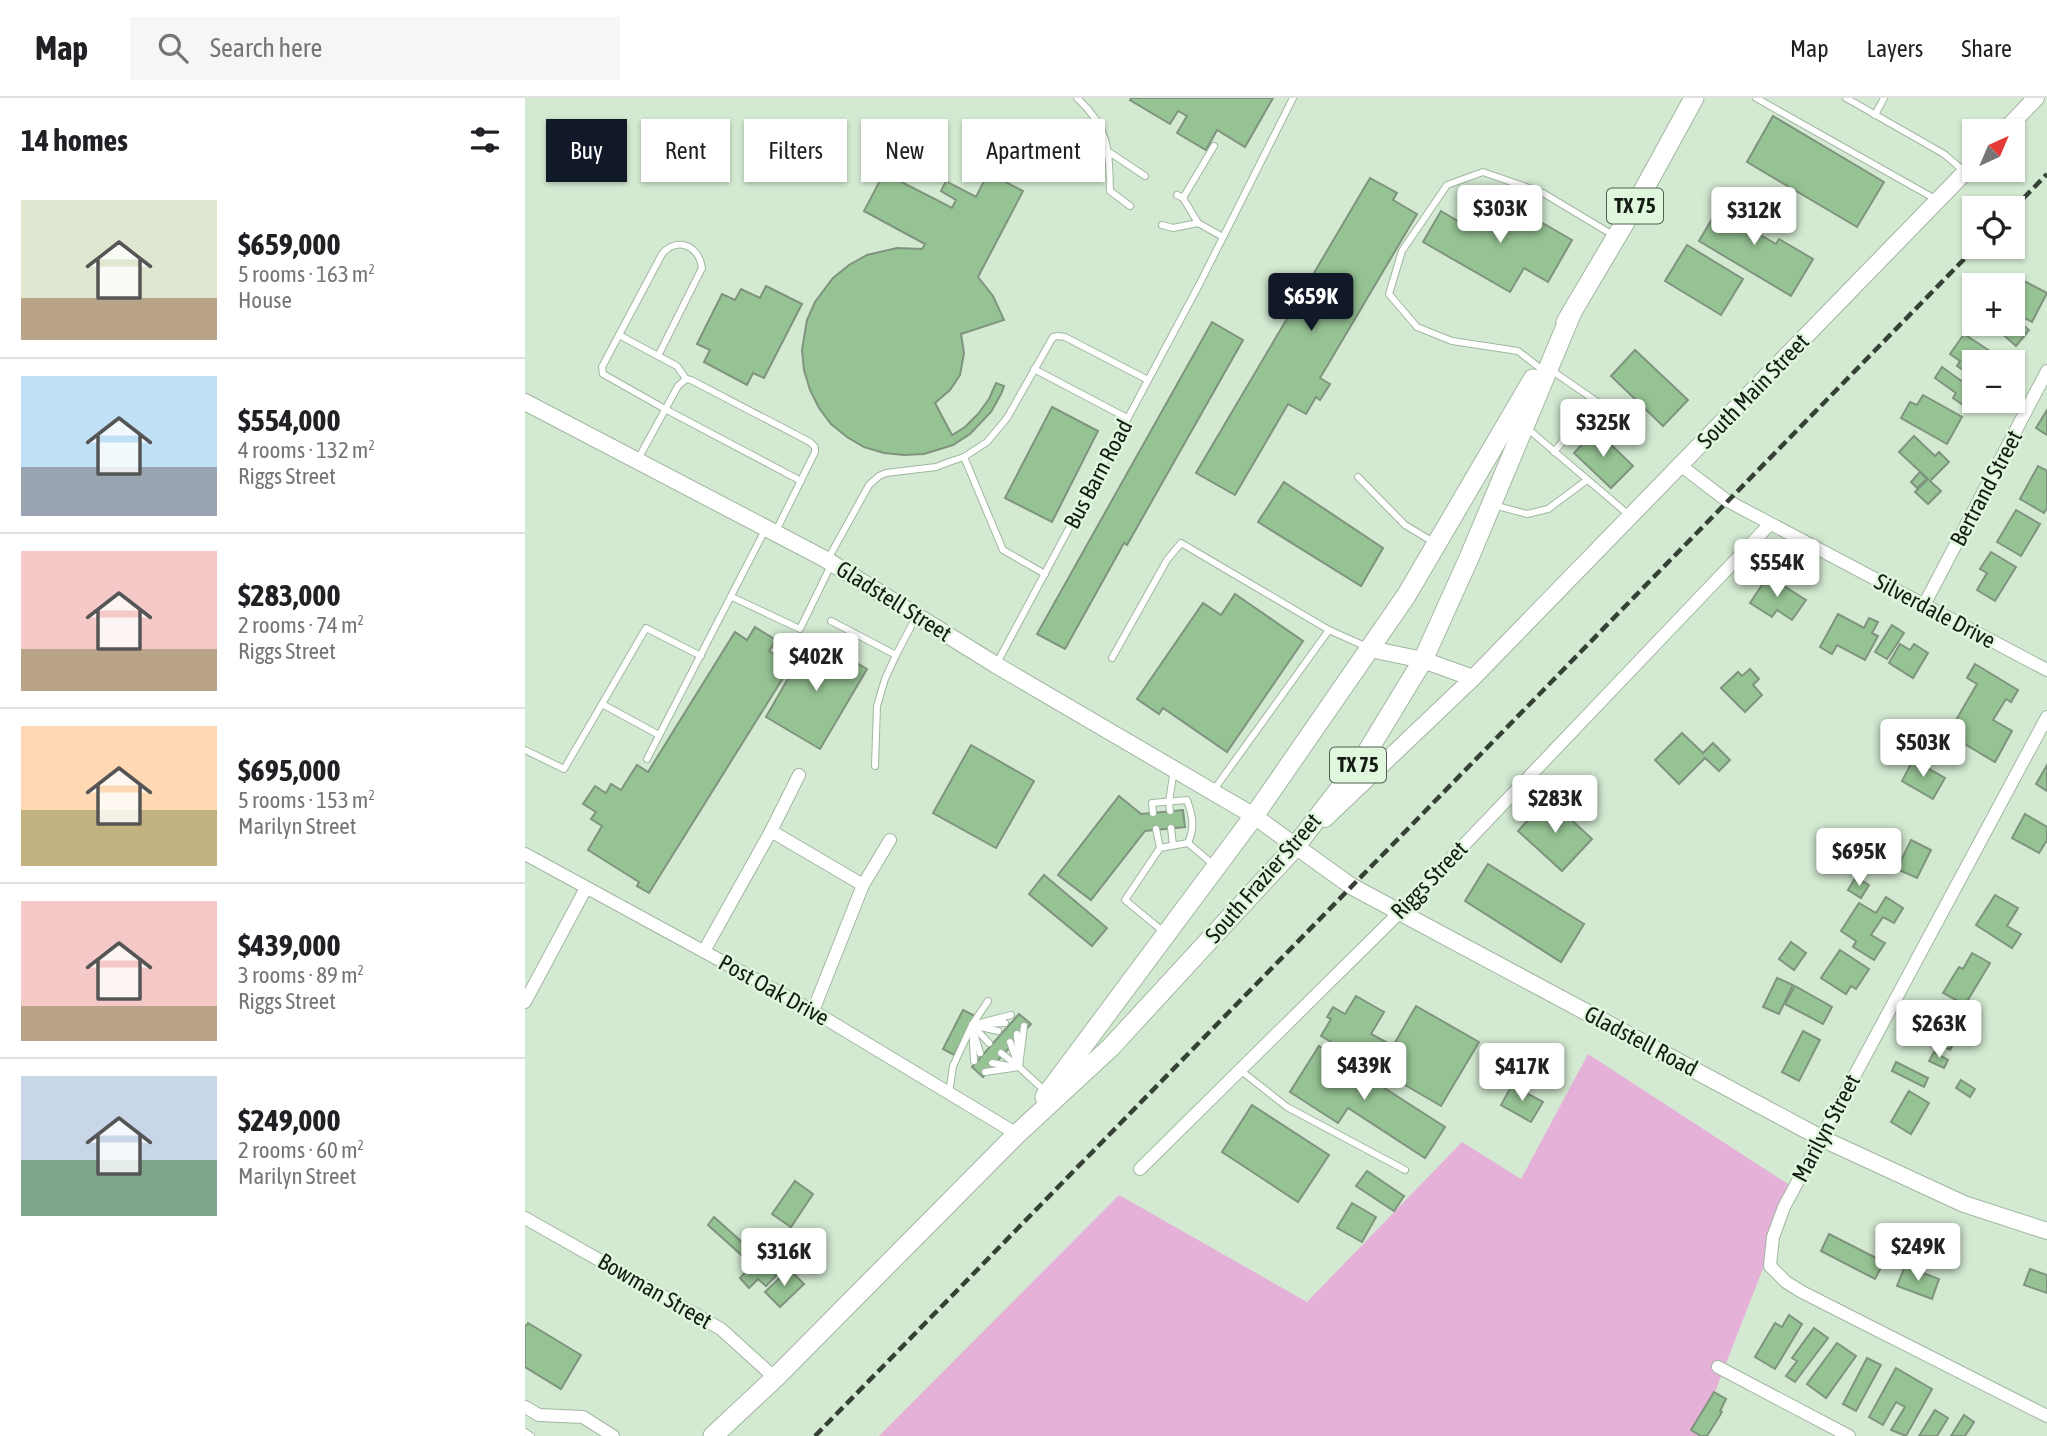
<!DOCTYPE html>
<meta charset="utf-8">
<style>
:root{--surface:#fff;--page:#f6f6f6;--text:#202124;--muted:#757577;--line:#e0e0e0;--accent:#111827}
body{margin:0;font-family:"Asap Condensed",sans-serif;background:var(--page);color:var(--text);height:100vh;display:flex;flex-direction:column;font-size:26px;white-space:nowrap}
*{box-sizing:border-box;margin:0}
p{font-size:23px;color:var(--muted)}
.icon{flex:none;width:38px;height:38px;fill:none;stroke:currentColor;stroke-width:2;stroke-linecap:round;stroke-linejoin:round}
.map{position:relative;flex:1;overflow:hidden}
.panel{display:flex;flex-direction:column;background:var(--surface);width:525px}
.panel>*{flex:none}
.guide{position:absolute;left:21px;top:21px;width:665px;height:63px;display:flex;gap:14px}
.needle{width:46px;rotate:44deg}
.fabs{position:absolute;left:1437px;top:21px;display:grid;gap:14px}
.fabs a{display:grid;place-items:center;width:63px;height:63px;border-radius:0px;background:var(--surface);box-shadow:0 2px 5px #0004;font-size:35px}
.price{position:absolute;translate:-50% -60px;padding:0 16px;border-radius:7px;background:#fff;color:#222;font-size:23px;line-height:46px;filter:drop-shadow(0 2px 4px #0008)}
.price::after{content:'';position:absolute;left:50%;top:42px;width:21px;height:16px;margin-left:-10px;background:inherit;clip-path:polygon(0 0,100% 0,50% 100%)}
.price.current{background:var(--accent);color:#fff}
ul{padding:0;list-style:none}
li{display:flex;align-items:center;gap:21px;height:175px;padding:0 21px}
li+li{border-top:2px solid var(--line)}
li span{display:grid;place-items:center;flex:none;width:196px;height:140px;border-radius:0px;color:#555}
li>.icon{margin-inline-start:auto}
span .icon{width:84px;height:84px;fill:#fffc;stroke-width:1}
li b{font-size:30px}
h2{display:flex;justify-content:space-between;align-items:center;height:84px;padding:0 21px;font-size:30px}
.tag{padding:0 24px;border-radius:0px;background:var(--surface);box-shadow:0 2px 5px #0004;font-size:24px;line-height:63px}
.tag.current{background:var(--accent);color:#fff}
header{display:flex;align-items:center;gap:42px;box-sizing:border-box;height:98px;padding:0 35px;background:var(--surface);border-bottom:2px solid var(--line)}
header strong{font-size:33px}
nav{display:flex;gap:38px;margin-inline-start:auto;font-size:24px}
.search{width:490px;height:63px;background:var(--page);display:flex;align-items:center;gap:18px;box-sizing:border-box;padding:0 24px;border-radius:0px;color:var(--muted);font-size:26px}
main{display:flex;flex:1;min-height:0}
.map>svg:first-child{display:block}
</style>
<header>
<strong>Map</strong>
<div class="search"><svg class="icon" aria-label="search" viewBox="0 0 24 24"><circle cx="10" cy="10" r="6"/><path d="M15 15l6 6"/></svg>Search here</div>
<nav><a>Map</a><a>Layers</a><a>Share</a></nav>
</header>
<main>
<section class="panel">
<h2>14 homes<svg class="icon" aria-label="filters" viewBox="0 0 24 24"><path d="M4 7h16M4 17h16"/><circle cx="9" cy="7" r="2"/><circle cx="15" cy="17" r="2"/></svg></h2>
<ul>
<li><span style="background:linear-gradient(#dfe7d0 70%,#b9a48a 0)"><svg class="icon" aria-label="home" viewBox="0 0 24 24"><path d="M3 11l9-7 9 7M6 9v11h12V9"/></svg></span><div><b>$659,000</b><p>5 rooms · 163 m²</p><p>House</p></div></li>
<li><span style="background:linear-gradient(#bfe0f5 65%,#9aa5b1 0)"><svg class="icon" aria-label="home" viewBox="0 0 24 24"><path d="M3 11l9-7 9 7M6 9v11h12V9"/></svg></span><div><b>$554,000</b><p>4 rooms · 132 m²</p><p>Riggs Street</p></div></li>
<li><span style="background:linear-gradient(#f6c9c9 70%,#b9a48a 0)"><svg class="icon" aria-label="home" viewBox="0 0 24 24"><path d="M3 11l9-7 9 7M6 9v11h12V9"/></svg></span><div><b>$283,000</b><p>2 rooms · 74 m²</p><p>Riggs Street</p></div></li>
<li><span style="background:linear-gradient(#ffd9b3 60%,#c2b280 0)"><svg class="icon" aria-label="home" viewBox="0 0 24 24"><path d="M3 11l9-7 9 7M6 9v11h12V9"/></svg></span><div><b>$695,000</b><p>5 rooms · 153 m²</p><p>Marilyn Street</p></div></li>
<li><span style="background:linear-gradient(#f6c9c9 75%,#b9a48a 0)"><svg class="icon" aria-label="home" viewBox="0 0 24 24"><path d="M3 11l9-7 9 7M6 9v11h12V9"/></svg></span><div><b>$439,000</b><p>3 rooms · 89 m²</p><p>Riggs Street</p></div></li>
<li><span style="background:linear-gradient(#c9d6e8 60%,#7fa58c 0)"><svg class="icon" aria-label="home" viewBox="0 0 24 24"><path d="M3 11l9-7 9 7M6 9v11h12V9"/></svg></span><div><b>$249,000</b><p>2 rooms · 60 m²</p><p>Marilyn Street</p></div></li>
</ul>
</section>
<div class="map">
<svg width="1522" height="1338" viewBox="0 0 1522 1338">
<rect width="100%" height="100%" fill="#d3e9d1"/>
<path fill="#e5b1d9" d="M 1063,956 L 1269,1090 L 1173,1338 L 354,1338 L 594,1097 L 782,1204 L 937,1044 L 996,1081 Z"/>
<g fill="#96c394" stroke="#7f947e" stroke-width="2">
<path d="M 606,0 L 748,0 L 720,49 L 692,32 L 681,52 L 652,35 L 662,18 L 653,13 L 645,26 L 605,2 Z"/>
<path d="M 1248,18 L 1359,84 L 1332,129 L 1222,64 Z"/>
<path d="M 359,75 L 427,110 L 431,102 L 416,93 L 421,83 L 451,99 L 463,75 L 498,93 L 453,179 L 468,198 L 479,222 L 436,236 L 439,255 L 435,277 L 425,292 L 410,305 L 427,337 L 440,329 L 453,316 L 464,301 L 471,285 L 479,288 L 476,296 L 466,314 L 445,336 L 428,347 L 399,356 L 379,357 L 359,355 L 339,349 L 322,339 L 306,326 L 294,310 L 285,292 L 279,272 L 277,252 L 282,222 L 290,204 L 308,180 L 324,167 L 342,157 L 372,150 L 397,151 L 400,146 L 339,113 Z"/>
<path d="M 845,80 L 872,95 L 868,102 L 892,116 L 795,280 L 805,286 L 795,302 L 791,299 L 781,316 L 763,306 L 710,397 L 671,375 Z"/>
<path d="M 1203,94 L 1230,110 L 1220,128 L 1251,146 L 1254,141 L 1288,161 L 1266,198 L 1174,143 Z"/>
<path d="M 974,100 L 1047,142 L 1023,184 L 999,170 L 985,194 L 898,144 L 916,113 L 943,129 L 950,118 L 961,124 Z"/>
<path d="M 1162,147 L 1218,181 L 1196,217 L 1140,183 Z"/>
<path d="M 1497,182 L 1522,195 L 1507,224 L 1488,214 L 1488,199 Z"/>
<path d="M 241,188 L 277,206 L 239,280 L 228,275 L 222,287 L 179,264 L 185,252 L 172,246 L 197,196 L 210,202 L 216,191 L 235,200 Z"/>
<path d="M 1488,218 L 1504,232 L 1491,248 L 1471,230 L 1474,226 L 1488,226 Z"/>
<path d="M 687,224 L 718,242 L 602,447 L 599,445 L 540,551 L 512,536 Z"/>
<path d="M 1439,236 L 1468,255 L 1462,264 L 1449,264 L 1449,279 L 1432,268 L 1435,263 L 1425,256 Z"/>
<path d="M 1110,252 L 1163,302 L 1138,328 L 1086,278 Z"/>
<path d="M 1417,269 L 1449,292 L 1449,298 L 1441,309 L 1428,300 L 1431,295 L 1410,280 Z"/>
<path d="M 1398,297 L 1437,319 L 1422,346 L 1376,320 L 1385,304 L 1392,307 Z"/>
<path d="M 527,309 L 573,333 L 527,424 L 480,400 Z"/>
<path d="M 1522,312 L 1522,337 L 1511,330 Z"/>
<path d="M 1071,332 L 1108,368 L 1086,390 L 1049,355 Z"/>
<path d="M 1389,338 L 1410,358 L 1414,354 L 1424,364 L 1405,383 L 1416,393 L 1403,406 L 1390,394 L 1403,381 L 1374,354 Z"/>
<path d="M 1513,368 L 1522,373 L 1522,410 L 1519,415 L 1495,401 Z"/>
<path d="M 1395,374 L 1402,381 L 1392,390 L 1386,384 Z"/>
<path d="M 759,384 L 858,450 L 836,488 L 733,424 Z"/>
<path d="M 1491,412 L 1515,426 L 1496,458 L 1472,444 Z"/>
<path d="M 1466,454 L 1491,469 L 1470,503 L 1452,492 L 1462,475 L 1455,471 Z"/>
<path d="M 1243,478 L 1281,502 L 1267,522 L 1252,512 L 1247,519 L 1225,505 Z"/>
<path d="M 710,496 L 778,543 L 702,654 L 638,610 L 634,616 L 612,601 L 678,505 L 696,517 Z"/>
<path d="M 1313,516 L 1339,530 L 1344,520 L 1353,524 L 1347,535 L 1353,538 L 1340,562 L 1312,547 L 1307,556 L 1295,549 Z"/>
<path d="M 1367,527 L 1379,535 L 1362,561 L 1350,554 Z"/>
<path d="M 230,529 L 251,542 L 244,553 L 266,567 L 124,795 L 112,788 L 114,784 L 63,752 L 77,728 L 66,721 L 71,714 L 58,706 L 70,688 L 81,695 L 86,686 L 96,692 L 112,667 L 123,674 L 210,534 L 222,542 Z"/>
<path d="M 287,539 L 342,571 L 295,651 L 241,619 Z"/>
<path d="M 1375,546 L 1385,552 L 1389,546 L 1403,555 L 1388,580 L 1364,565 Z"/>
<path d="M 1450,566 L 1493,592 L 1486,604 L 1481,601 L 1468,622 L 1487,633 L 1470,664 L 1423,636 L 1452,586 L 1442,580 Z"/>
<path d="M 1225,571 L 1234,581 L 1228,587 L 1237,597 L 1220,614 L 1196,590 L 1213,574 L 1217,578 Z"/>
<path d="M 1157,635 L 1178,655 L 1188,645 L 1205,662 L 1194,673 L 1180,660 L 1154,686 L 1130,662 Z"/>
<path d="M 446,647 L 509,683 L 471,750 L 408,715 Z"/>
<path d="M 1388,662 L 1420,680 L 1408,701 L 1377,683 Z"/>
<path d="M 1522,667 L 1522,693 L 1511,686 Z"/>
<path d="M 594,698 L 616,716 L 658,712 L 660,729 L 620,733 L 566,802 L 533,777 Z"/>
<path d="M 1023,700 L 1067,741 L 1037,773 L 993,733 Z"/>
<path d="M 1500,716 L 1522,729 L 1522,742 L 1514,755 L 1487,740 Z"/>
<path d="M 1386,742 L 1406,752 L 1392,780 L 1372,771 Z"/>
<path d="M 963,766 L 1059,826 L 1036,864 L 940,803 Z"/>
<path d="M 519,777 L 582,830 L 567,848 L 504,796 Z"/>
<path d="M 1331,779 L 1344,787 L 1336,800 L 1323,792 Z"/>
<path d="M 1470,797 L 1493,810 L 1482,828 L 1496,836 L 1487,850 L 1451,827 Z"/>
<path d="M 1361,799 L 1378,810 L 1369,825 L 1358,819 L 1346,837 L 1360,845 L 1349,862 L 1328,849 L 1331,843 L 1316,833 L 1334,805 L 1351,815 Z"/>
<path d="M 1266,844 L 1281,855 L 1269,872 L 1254,861 Z"/>
<path d="M 1315,852 L 1344,871 L 1331,891 L 1326,888 L 1321,896 L 1296,880 Z"/>
<path d="M 1447,855 L 1465,865 L 1440,907 L 1418,895 L 1434,869 L 1438,871 Z"/>
<path d="M 1252,880 L 1268,887 L 1254,916 L 1238,909 Z"/>
<path d="M 1270,888 L 1307,909 L 1298,926 L 1260,906 Z"/>
<path d="M 831,898 L 859,914 L 846,936 L 868,948 L 891,908 L 954,944 L 916,1008 L 796,938 L 806,921 L 802,919 L 808,909 L 820,916 Z"/>
<path d="M 438,912 L 450,918 L 429,957 L 418,951 Z"/>
<path d="M 494,916 L 506,926 L 458,979 L 447,969 Z"/>
<path d="M 1407,918 L 1425,927 L 1428,920 L 1450,931 L 1443,945 L 1432,939 L 1425,952 L 1398,938 Z"/>
<path d="M 1278,933 L 1295,942 L 1274,983 L 1257,974 Z"/>
<path d="M 794,948 L 920,1029 L 900,1060 L 823,1010 L 813,1025 L 765,994 Z"/>
<path d="M 1409,954 L 1423,962 L 1419,970 L 1404,963 Z"/>
<path d="M 1371,964 L 1403,980 L 1399,989 L 1367,973 Z"/>
<path d="M 1436,982 L 1450,991 L 1445,999 L 1431,990 Z"/>
<path d="M 987,987 L 1018,1004 L 1006,1024 L 976,1007 Z"/>
<path d="M 1384,993 L 1404,1005 L 1386,1036 L 1366,1024 Z"/>
<path d="M 727,1007 L 804,1057 L 773,1104 L 697,1054 Z"/>
<path d="M 842,1073 L 879,1098 L 869,1113 L 831,1088 Z"/>
<path d="M 270,1083 L 288,1096 L 266,1129 L 247,1116 Z"/>
<path d="M 827,1105 L 851,1119 L 837,1144 L 812,1130 Z"/>
<path d="M 189,1119 L 218,1145 L 224,1138 L 235,1148 L 222,1162 L 183,1127 Z"/>
<path d="M 1304,1136 L 1359,1164 L 1350,1181 L 1296,1153 Z"/>
<path d="M 255,1138 L 273,1155 L 241,1188 L 233,1181 L 224,1190 L 215,1180 Z"/>
<path d="M 1380,1168 L 1414,1181 L 1407,1201 L 1372,1188 Z"/>
<path d="M 264,1171 L 279,1186 L 255,1209 L 240,1194 Z"/>
<path d="M 1505,1171 L 1522,1177 L 1522,1195 L 1499,1187 Z"/>
<path d="M 1264,1217 L 1277,1226 L 1250,1271 L 1230,1259 L 1250,1225 L 1257,1229 Z"/>
<path d="M 3,1225 L 56,1257 L 36,1291 L 0,1269 L 0,1229 Z"/>
<path d="M 1289,1230 L 1303,1240 L 1270,1284 L 1261,1278 L 1272,1263 L 1267,1260 Z"/>
<path d="M 1312,1245 L 1331,1258 L 1301,1300 L 1282,1286 Z"/>
<path d="M 1342,1260 L 1356,1267 L 1331,1313 L 1318,1306 Z"/>
<path d="M 1371,1270 L 1407,1291 L 1381,1338 L 1366,1332 L 1380,1309 L 1371,1304 L 1358,1327 L 1344,1319 Z"/>
<path d="M 1189,1294 L 1201,1301 L 1195,1313 L 1197,1314 L 1182,1338 L 1176,1338 L 1166,1332 Z"/>
<path d="M 1410,1312 L 1423,1320 L 1412,1338 L 1394,1338 Z"/>
<path d="M 1439,1317 L 1449,1324 L 1440,1338 L 1426,1338 Z"/>
</g>
<g fill="none" stroke-linecap="round" stroke-linejoin="round">
<defs>
<g id="service">
<path d="M 552,0 C 584,29 584,52 585,93 L 605,108"/>
<path d="M 1231,0 L 1412,102"/>
<path d="M 1321,0 L 1419,56 L 1440,74"/>
<path d="M 1350,17 L 1359,0"/>
<path d="M 584,54 L 620,78"/>
<path d="M 652,97 L 658,100 L 673,125"/>
<path d="M 658,100 L 689,48"/>
<path d="M 637,127 L 648,130 L 673,125 L 698,139"/>
<path d="M 94,237 L 133,258"/>
<path d="M 509,271 L 602,320"/>
<path d="M 1026,272 L 1071,303 L 1029,354"/>
<path d="M 1020,274 L 993,253 L 927,243 L 892,229 L 864,196 L 877,153 L 922,87 L 958,74 L 1018,95 L 1088,137"/>
<path d="M 161,281 L 152,268 L 133,258 L 177,170 C 174,148 153,138 137,156 L 77,269 L 78,276 L 140,311 L 276,383"/>
<path d="M 161,281 L 166,282 L 285,344 L 290,349 L 290,354 L 250,435"/>
<path d="M 1003,331 L 1104,417"/>
<path d="M 439,359 L 478,452 L 520,476"/>
<path d="M 112,363 L 153,288 L 161,281"/>
<path d="M 833,379 L 880,427 L 910,445"/>
<path d="M 968,407 L 1002,416 L 1023,411 L 1062,382"/>
<path d="M 303,461 L 344,387 L 354,378 L 361,375 L 411,369 L 424,364 L 439,359 L 462,344 L 482,320 L 528,239 L 533,238 L 540,239 L 623,282"/>
<path d="M 207,499 L 275,531 L 307,465"/>
<path d="M 306,523 L 371,557 L 391,519"/>
<path d="M 587,560 L 642,462 L 656,445 L 804,532"/>
<path d="M 472,565 L 675,185 L 768,0"/>
<path d="M 77,606 L 121,530 L 176,558"/>
<path d="M 0,652 L 39,671 L 77,606 L 134,637"/>
<path d="M 122,661 L 240,432"/>
<path d="M 350,668 L 352,608 L 360,581 L 371,557"/>
<path d="M 688,693 L 804,532 L 842,549"/>
<path d="M 645,713 L 644,704 L 649,671"/>
<path d="M 628,715 L 627,705 L 662,702 C 668,719 670,729 663,745"/>
<path d="M 646,730 L 648,747"/>
<path d="M 631,731 L 635,750"/>
<path d="M 640,835 L 600,802 L 635,750 L 663,745 L 690,768"/>
<path d="M 461,926 L 480,925"/>
<path d="M 492,936 L 493,955"/>
<path d="M 450,938 L 455,955"/>
<path d="M 464,945 L 447,927 L 473,933"/>
<path d="M 476,955 L 494,969 L 485,944"/>
<path d="M 449,963 L 447,927 L 486,917"/>
<path d="M 467,965 L 484,968"/>
<path d="M 494,969 L 521,994"/>
<path d="M 715,972 L 762,1009 L 880,1072"/>
<path d="M 460,974 L 494,969 L 499,928"/>
<path d="M 424,995 L 428,968 L 447,927 L 463,903"/>
<path d="M 0,1334 L 6,1338"/>
</g>
<g id="minor">
<path d="M 1155,367 L 1201,402 L 1522,572"/>
<path d="M 1399,507 L 1522,273"/>
<path d="M 1522,619 L 1259,1109 L 1248,1139 L 1245,1168 L 1261,1184 L 1277,1194 L 1522,1318"/>
<path d="M 246,733 L 338,787"/>
<path d="M 0,756 L 288,913 L 492,1036"/>
<path d="M 179,853 L 246,733 L 274,677"/>
<path d="M 0,904 L 61,790"/>
<path d="M 288,913 L 338,787 L 365,742"/>
<path d="M 615,1071 L 875,814 L 1245,426"/>
<path d="M 0,1120 L 196,1231 L 250,1280"/>
<path d="M 1193,1269 L 1324,1338"/>
<path d="M 0,1309 L 14,1317 L 58,1319 L 88,1338"/>
</g>
<g id="tertiary">
<path d="M 1479,33 L 1511,0"/>
<path d="M 0,304 L 300,461 L 471,567 L 729,718 L 826,788 L 1296,1040 L 1439,1106 L 1522,1133"/>
<path d="M 845,551 L 898,562 L 948,580 L 1449,65"/>
<path d="M 800,721 L 948,580"/>
</g>
<g id="primary">
<path d="M 1041,224 L 1116,97 L 1169,0"/>
<path d="M 520,999 L 729,718 L 881,498 L 1008,281"/>
<path d="M 188,1338 L 250,1280 L 492,1036 L 586,949 L 770,749 L 839,659 L 898,562 L 944,460 L 1047,214"/>
</g>
</defs>
<use href="#service" stroke="#a1b7a0" stroke-width="8"/>
<use href="#minor" stroke="#a1b7a0" stroke-width="14"/>
<use href="#tertiary" stroke="#a1b7a0" stroke-width="18"/>
<use href="#primary" stroke="#a1b7a0" stroke-width="21"/>
<use href="#service" stroke="#fff" stroke-width="6"/>
<use href="#minor" stroke="#fff" stroke-width="12"/>
<use href="#tertiary" stroke="#fff" stroke-width="16"/>
<use href="#primary" stroke="#fff" stroke-width="19"/>
<g stroke="#364136" stroke-width="4.5" stroke-dasharray="10 5" stroke-linecap="butt">
<path d="M 1488,111 L 1522,76"/>
<path d="M 290,1338 L 1451,149"/>
</g>
</g>
<g text-anchor="middle" stroke-width="5" stroke-linejoin="round" paint-order="stroke">
<g fill="#e0f7de" stroke="#515e51" stroke-width="2">
<rect x="1082" y="90.5" width="56" height="35" rx="5"/>
<rect x="805" y="649.5" width="56" height="35" rx="5"/>
</g>
<g font-size="21" font-weight="bold" fill="#141c14">
<text x="1110" y="115">TX 75</text>
<text x="833" y="674">TX 75</text>
</g>
<g font-size="23" fill="#141c14" stroke="#e0f7de">
<text transform="translate(1228 293) rotate(-46)" y="8">South Main Street</text>
<text transform="translate(573 376) rotate(-62)" y="8">Bus Barn Road</text>
<text transform="translate(1461 390) rotate(-62)" y="8">Bertrand Street</text>
<text transform="translate(369 503) rotate(32)" y="8">Gladstell Street</text>
<text transform="translate(1410 513) rotate(28)" y="8">Silverdale Drive</text>
<text transform="translate(738 780) rotate(-49)" y="8">South Frazier Street</text>
<text transform="translate(904 782) rotate(-46)" y="8">Riggs Street</text>
<text transform="translate(249 892) rotate(29)" y="8">Post Oak Drive</text>
<text transform="translate(1116 943) rotate(28)" y="8">Gladstell Road</text>
<text transform="translate(1301 1030) rotate(-62)" y="8">Marilyn Street</text>
<text transform="translate(130 1193) rotate(30)" y="8">Bowman Street</text>
</g>
</g>
</svg>
<div class="fabs">
<a><svg class="needle" viewBox="-14 -14 28 28"><path d="M0-13l5 13h-10z" fill="#e53935"/><path d="M0 13l5-13h-10z" fill="#757577"/></svg></a>
<a><svg class="icon" aria-label="locate" viewBox="0 0 24 24"><circle cx="12" cy="12" r="6"/><path d="M12 2v4M12 18v4M2 12h4M18 12h4"/></svg></a>
<a>+</a>
<a>−</a>
</div>
<b class="price" style="left:975px;top:147px">$303K</b>
<b class="price" style="left:1229px;top:149px">$312K</b>
<b class="price current" style="left:786px;top:235px">$659K</b>
<b class="price" style="left:1078px;top:361px">$325K</b>
<b class="price" style="left:1252px;top:501px">$554K</b>
<b class="price" style="left:291px;top:595px">$402K</b>
<b class="price" style="left:1398px;top:681px">$503K</b>
<b class="price" style="left:1030px;top:737px">$283K</b>
<b class="price" style="left:1334px;top:790px">$695K</b>
<b class="price" style="left:1414px;top:962px">$263K</b>
<b class="price" style="left:839px;top:1004px">$439K</b>
<b class="price" style="left:997px;top:1005px">$417K</b>
<b class="price" style="left:1393px;top:1185px">$249K</b>
<b class="price" style="left:259px;top:1190px">$316K</b>
<div class="guide">
<a class="tag current">Buy</a>
<a class="tag">Rent</a>
<a class="tag">Filters</a>
<a class="tag">New</a>
<a class="tag">Apartment</a>
</div>
</div>
</main>
